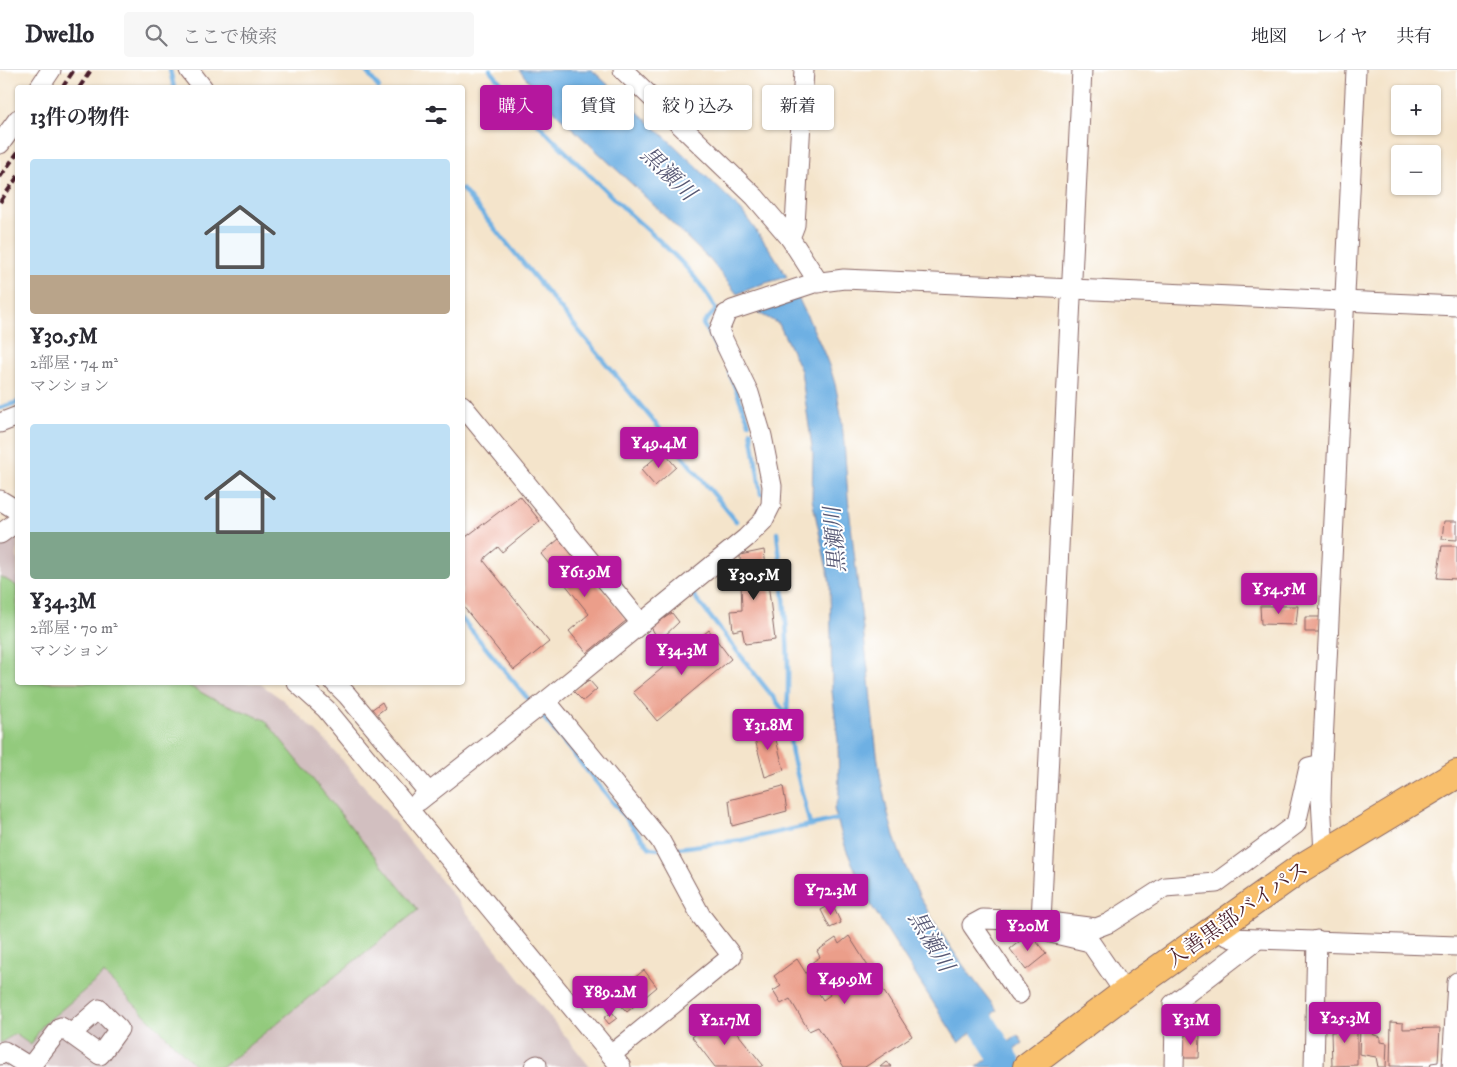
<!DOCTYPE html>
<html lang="ja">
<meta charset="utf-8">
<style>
:root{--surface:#fff;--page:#f7f7f7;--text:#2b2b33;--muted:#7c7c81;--line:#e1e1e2;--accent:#b5179e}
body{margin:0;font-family:"IM FELL DW Pica","Noto Serif JP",serif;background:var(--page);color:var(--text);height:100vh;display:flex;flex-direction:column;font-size:19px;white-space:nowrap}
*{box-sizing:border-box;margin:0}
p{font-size:16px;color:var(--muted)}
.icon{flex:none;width:28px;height:28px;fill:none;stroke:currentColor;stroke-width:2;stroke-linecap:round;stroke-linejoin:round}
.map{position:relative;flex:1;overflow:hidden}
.panel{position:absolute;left:15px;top:15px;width:450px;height:600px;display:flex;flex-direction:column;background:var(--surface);border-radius:5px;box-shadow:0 1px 4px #0004}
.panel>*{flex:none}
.top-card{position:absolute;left:480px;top:15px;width:475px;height:45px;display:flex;gap:10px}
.buttons{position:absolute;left:1391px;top:15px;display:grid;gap:10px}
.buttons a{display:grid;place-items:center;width:50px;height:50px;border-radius:5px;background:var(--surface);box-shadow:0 1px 4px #0004;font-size:25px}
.price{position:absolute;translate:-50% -42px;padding:0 11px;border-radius:5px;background:var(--accent);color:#fff;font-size:16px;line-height:32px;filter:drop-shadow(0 1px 2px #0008)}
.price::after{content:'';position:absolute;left:50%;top:30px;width:15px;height:11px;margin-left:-8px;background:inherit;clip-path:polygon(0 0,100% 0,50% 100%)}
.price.selected{background:#222;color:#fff}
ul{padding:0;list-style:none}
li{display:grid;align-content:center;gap:10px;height:265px;padding:0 15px}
li span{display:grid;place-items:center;height:155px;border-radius:5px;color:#555}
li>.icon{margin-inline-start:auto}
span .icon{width:90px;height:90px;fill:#fffc;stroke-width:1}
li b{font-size:21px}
h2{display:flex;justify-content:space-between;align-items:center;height:60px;padding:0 15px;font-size:21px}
.tag{padding:0 18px;border-radius:5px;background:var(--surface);box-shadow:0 1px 4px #0004;font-size:18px;line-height:45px}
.tag.selected{background:var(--accent);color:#fff}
header{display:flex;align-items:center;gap:30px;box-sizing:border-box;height:70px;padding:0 25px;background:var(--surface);border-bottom:1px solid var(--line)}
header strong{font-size:24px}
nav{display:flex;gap:28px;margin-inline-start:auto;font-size:18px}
.search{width:350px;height:45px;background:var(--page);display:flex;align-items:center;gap:12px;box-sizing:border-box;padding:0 18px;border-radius:5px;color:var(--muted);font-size:19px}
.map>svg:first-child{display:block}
</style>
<header>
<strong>Dwello</strong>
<div class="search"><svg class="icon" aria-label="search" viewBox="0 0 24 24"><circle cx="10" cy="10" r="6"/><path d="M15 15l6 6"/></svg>ここで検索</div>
<nav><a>地図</a><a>レイヤ</a><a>共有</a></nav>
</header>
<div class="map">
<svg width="1457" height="997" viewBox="0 0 1457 997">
<rect width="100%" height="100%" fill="#fff"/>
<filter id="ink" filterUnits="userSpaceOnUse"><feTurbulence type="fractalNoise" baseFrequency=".02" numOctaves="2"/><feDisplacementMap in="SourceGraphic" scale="10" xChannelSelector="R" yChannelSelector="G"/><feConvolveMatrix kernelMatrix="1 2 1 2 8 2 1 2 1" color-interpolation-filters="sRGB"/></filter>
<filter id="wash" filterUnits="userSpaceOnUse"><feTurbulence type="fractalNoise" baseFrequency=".0096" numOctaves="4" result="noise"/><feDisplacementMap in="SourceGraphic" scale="20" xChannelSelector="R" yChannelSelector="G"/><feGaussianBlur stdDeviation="1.12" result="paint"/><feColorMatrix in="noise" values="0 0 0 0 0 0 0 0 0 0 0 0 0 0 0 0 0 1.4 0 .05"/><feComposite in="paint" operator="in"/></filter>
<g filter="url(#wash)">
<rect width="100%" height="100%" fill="#f4e4cb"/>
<path fill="#d2bfc0" d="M 0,455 L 17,465 L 18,612 L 259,613 L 283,630 L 326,671 L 396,754 L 590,997 L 0,997 Z"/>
<path fill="#93ca7d" stroke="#6e7454" d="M 0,506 L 17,516 L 18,612 L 184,613 L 213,629 L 265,650 L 418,840 L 222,997 L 197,997 L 104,904 L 42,956 L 31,975 L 15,964 L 0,973 Z"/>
<g fill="#6eb0e3" stroke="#5c6887">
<path d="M 519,0 L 592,0 L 677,78 L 741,140 L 773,184 L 787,207 L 762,214 L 737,224 L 711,191 L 633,115 L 557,44 Z"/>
<path d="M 798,227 C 810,253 828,287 835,314 C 844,351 845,389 848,427 C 854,485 861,542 868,600 C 874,658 878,717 896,772 C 917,834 957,889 997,940 L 959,973 L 869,832 L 846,779 L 834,739 L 839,727 L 838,671 L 832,621 L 830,513 L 812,429 L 813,384 L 801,301 L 779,254 L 755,241 Z"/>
<path d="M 1018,965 L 1023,973 L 993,997 L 977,997 Z"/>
</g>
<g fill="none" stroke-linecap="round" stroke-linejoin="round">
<g stroke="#6eb0e3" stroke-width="4.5">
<path d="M 170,0 L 174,18"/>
<path d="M 365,0 L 379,18"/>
<path d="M 490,0 C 532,51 580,96 628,142 C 658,170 698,202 716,240 L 703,254 L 721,286"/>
<path d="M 462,119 L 736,451"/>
<path d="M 729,302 L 749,353"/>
<path d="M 0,338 L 18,332"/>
<path d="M 751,361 L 761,424"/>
<path d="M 777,463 C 784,524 791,584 787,645"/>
<path d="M 691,522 L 787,645 L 792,684 L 810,755"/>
<path d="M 462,549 L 533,635"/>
<path d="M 540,643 L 650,778 L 658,779"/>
<path d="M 671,779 L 742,770 L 843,748"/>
</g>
<path stroke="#6eb0e3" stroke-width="28" d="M 962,922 L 1009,997"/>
</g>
<g id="blocks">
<g fill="#eb9e8a">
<path d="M 663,381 L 676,397 L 655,416 L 641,400 Z"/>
<path d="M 520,426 L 540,451 L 502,482 L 498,477 L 486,487 L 484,491 L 549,572 L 514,600 L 462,535 L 462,470 Z"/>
<path d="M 1444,451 L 1457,451 L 1457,470 L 1442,469 Z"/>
<path d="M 559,469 L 627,550 L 587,583 L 569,561 L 589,544 L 541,484 Z"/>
<path d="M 1442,476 L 1457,476 L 1457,509 L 1437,508 Z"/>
<path d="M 764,480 L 775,570 L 745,574 L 742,559 L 733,561 L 731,541 L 742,540 L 740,485 Z"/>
<path d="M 1260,536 L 1298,536 L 1296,555 L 1261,554 Z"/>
<path d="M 672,543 L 679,552 L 659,571 L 651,557 Z"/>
<path d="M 1305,547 L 1320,547 L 1319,562 L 1305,562 Z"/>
<path d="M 709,560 L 731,589 L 657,651 L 633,622 Z"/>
<path d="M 589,610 L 597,619 L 583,631 L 573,621 Z"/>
<path d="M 382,632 L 385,638 L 376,645 L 371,640 Z"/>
<path d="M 772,655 L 784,700 L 765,707 L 753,662 Z"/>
<path d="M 783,716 L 787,741 L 732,756 L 729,730 Z"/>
<path d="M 832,834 L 841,853 L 830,858 L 821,840 Z"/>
<path d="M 1030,863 L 1046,884 L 1026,900 L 1010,879 Z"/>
<path d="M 849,866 L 912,966 L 865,997 L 844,997 L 818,957 L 809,961 L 790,929 L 781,934 L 773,921 L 781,916 L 774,906 L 797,889 L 823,930 L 830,925 L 811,893 L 820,887 L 817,881 L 836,868 L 839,874 Z"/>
<path d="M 644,900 L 657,917 L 627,942 L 612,926 Z"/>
<path d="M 612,942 L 617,948 L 609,954 L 604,948 Z"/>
<path d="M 722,944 L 763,995 L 760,997 L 715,997 L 692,967 Z"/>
<path d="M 1346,946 L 1357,947 L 1357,995 L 1332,996 L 1331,962 L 1343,961 Z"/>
<path d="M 1391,952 L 1403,953 L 1403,959 L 1440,958 L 1438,992 L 1431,993 L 1430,997 L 1390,996 Z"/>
<path d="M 1370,956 L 1372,964 L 1380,967 L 1380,972 L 1387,973 L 1386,997 L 1378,997 L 1376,987 L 1359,984 L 1360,957 Z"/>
<path d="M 1182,965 L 1200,965 L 1199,988 L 1182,988 Z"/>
<path d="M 886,992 L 892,997 L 880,997 Z"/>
</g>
</g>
</g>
<g filter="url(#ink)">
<use href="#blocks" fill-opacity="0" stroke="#866463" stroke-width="1"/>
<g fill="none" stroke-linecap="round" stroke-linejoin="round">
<defs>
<g id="minor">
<path d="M 189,0 L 203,18"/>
<path d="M 623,0 L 755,127 L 790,168"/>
<path d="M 804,0 L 795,155 L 790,168 L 819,213"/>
<path d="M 39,18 L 51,0"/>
<path d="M 0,74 L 18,49"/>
<path d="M 732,240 L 814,213 L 844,209 L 1457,236"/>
<path d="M 462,335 L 641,553"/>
<path d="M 0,353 L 18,346"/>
<path d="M 0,430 L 18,441"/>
<path d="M 0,464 L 18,451"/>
<path d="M 296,612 L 326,639 L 621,997"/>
<path d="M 334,612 L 347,625 L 429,723 L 419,731"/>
<path d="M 546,631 L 660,770 L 701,846 L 732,886 L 611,985"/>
<path d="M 429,723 L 546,631 L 746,468 L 763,451 L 771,435 L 772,416 L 762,366 L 749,323 L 719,261 L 726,244"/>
<path d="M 1324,783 L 1321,729 L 1322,694 L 1356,0"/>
<path d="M 1213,860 L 1232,868 L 1457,876"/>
<path d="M 1125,923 L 1090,872 L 1051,863 L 1041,851 L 1096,858 L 1109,853 L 1165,817 L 1216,813 L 1296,754 L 1309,697 L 1322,694"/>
<path d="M 1019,924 L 972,855 L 983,849 L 1041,851 L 1082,0"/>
<path d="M 0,985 L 4,981 L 30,997"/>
<path d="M 30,997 L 61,957 L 100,985 L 119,959 L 99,939 L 71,964"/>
<path d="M 534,997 L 537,995"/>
<path d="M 1174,997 L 1175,953 L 1173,934 L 1258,869"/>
<path d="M 1314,997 L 1317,870"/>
<path d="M 1452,997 L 1457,912"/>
</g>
<path id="highway" d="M 1027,997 L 1125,923 L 1301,798 L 1457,704"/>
</defs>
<use href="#minor" stroke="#866463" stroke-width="21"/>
<use href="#highway" stroke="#866463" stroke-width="30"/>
<use href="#minor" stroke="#fff" stroke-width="19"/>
<use href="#highway" stroke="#f8bf6c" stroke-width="28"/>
<g stroke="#4a1f2b" stroke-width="4" stroke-dasharray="8 4" stroke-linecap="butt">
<path d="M 62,18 L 74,0"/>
<path d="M 79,18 L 91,0"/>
<path d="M 0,107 L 18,82"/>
<path d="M 0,132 L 18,106"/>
</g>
</g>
</g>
<g text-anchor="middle" stroke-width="4" stroke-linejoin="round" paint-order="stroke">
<g font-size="21" fill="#4a1f2b" stroke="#fff">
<text transform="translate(1237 844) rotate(-35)" y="7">入善黒部バイパス</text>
</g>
<g font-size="22" font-style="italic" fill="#585975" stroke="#fff">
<text transform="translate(669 103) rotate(44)" y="8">黒瀬川</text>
<text transform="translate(834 470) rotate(-95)" y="8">黒瀬川</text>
<text transform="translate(932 871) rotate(59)" y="8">黒瀬川</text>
</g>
</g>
</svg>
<div class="buttons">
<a>+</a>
<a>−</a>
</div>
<b class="price" style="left:659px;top:399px">¥49.4M</b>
<b class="price" style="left:585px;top:528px">¥61.9M</b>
<b class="price selected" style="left:754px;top:531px">¥30.5M</b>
<b class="price" style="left:1279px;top:545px">¥54.5M</b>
<b class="price" style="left:682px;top:606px">¥34.3M</b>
<b class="price" style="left:768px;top:681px">¥31.8M</b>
<b class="price" style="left:831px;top:846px">¥72.3M</b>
<b class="price" style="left:1028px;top:882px">¥20M</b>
<b class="price" style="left:845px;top:935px">¥49.9M</b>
<b class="price" style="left:610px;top:948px">¥89.2M</b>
<b class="price" style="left:1345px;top:974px">¥25.3M</b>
<b class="price" style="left:725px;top:976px">¥21.7M</b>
<b class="price" style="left:1191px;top:976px">¥31M</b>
<div class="top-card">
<a class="tag selected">購入</a>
<a class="tag">賃貸</a>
<a class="tag">絞り込み</a>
<a class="tag">新着</a>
</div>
<section class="panel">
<h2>13件の物件<svg class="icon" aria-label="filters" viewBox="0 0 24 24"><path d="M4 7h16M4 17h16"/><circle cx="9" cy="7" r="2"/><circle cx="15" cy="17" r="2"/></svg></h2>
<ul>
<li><span style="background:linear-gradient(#bfe0f5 75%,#b9a48a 0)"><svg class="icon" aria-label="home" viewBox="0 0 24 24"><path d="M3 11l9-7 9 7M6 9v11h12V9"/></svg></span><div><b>¥30.5M</b><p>2部屋 · 74 m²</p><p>マンション</p></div></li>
<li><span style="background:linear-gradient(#bfe0f5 70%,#7fa58c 0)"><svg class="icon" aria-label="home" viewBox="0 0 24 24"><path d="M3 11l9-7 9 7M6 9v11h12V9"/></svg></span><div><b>¥34.3M</b><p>2部屋 · 70 m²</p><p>マンション</p></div></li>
</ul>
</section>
</div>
